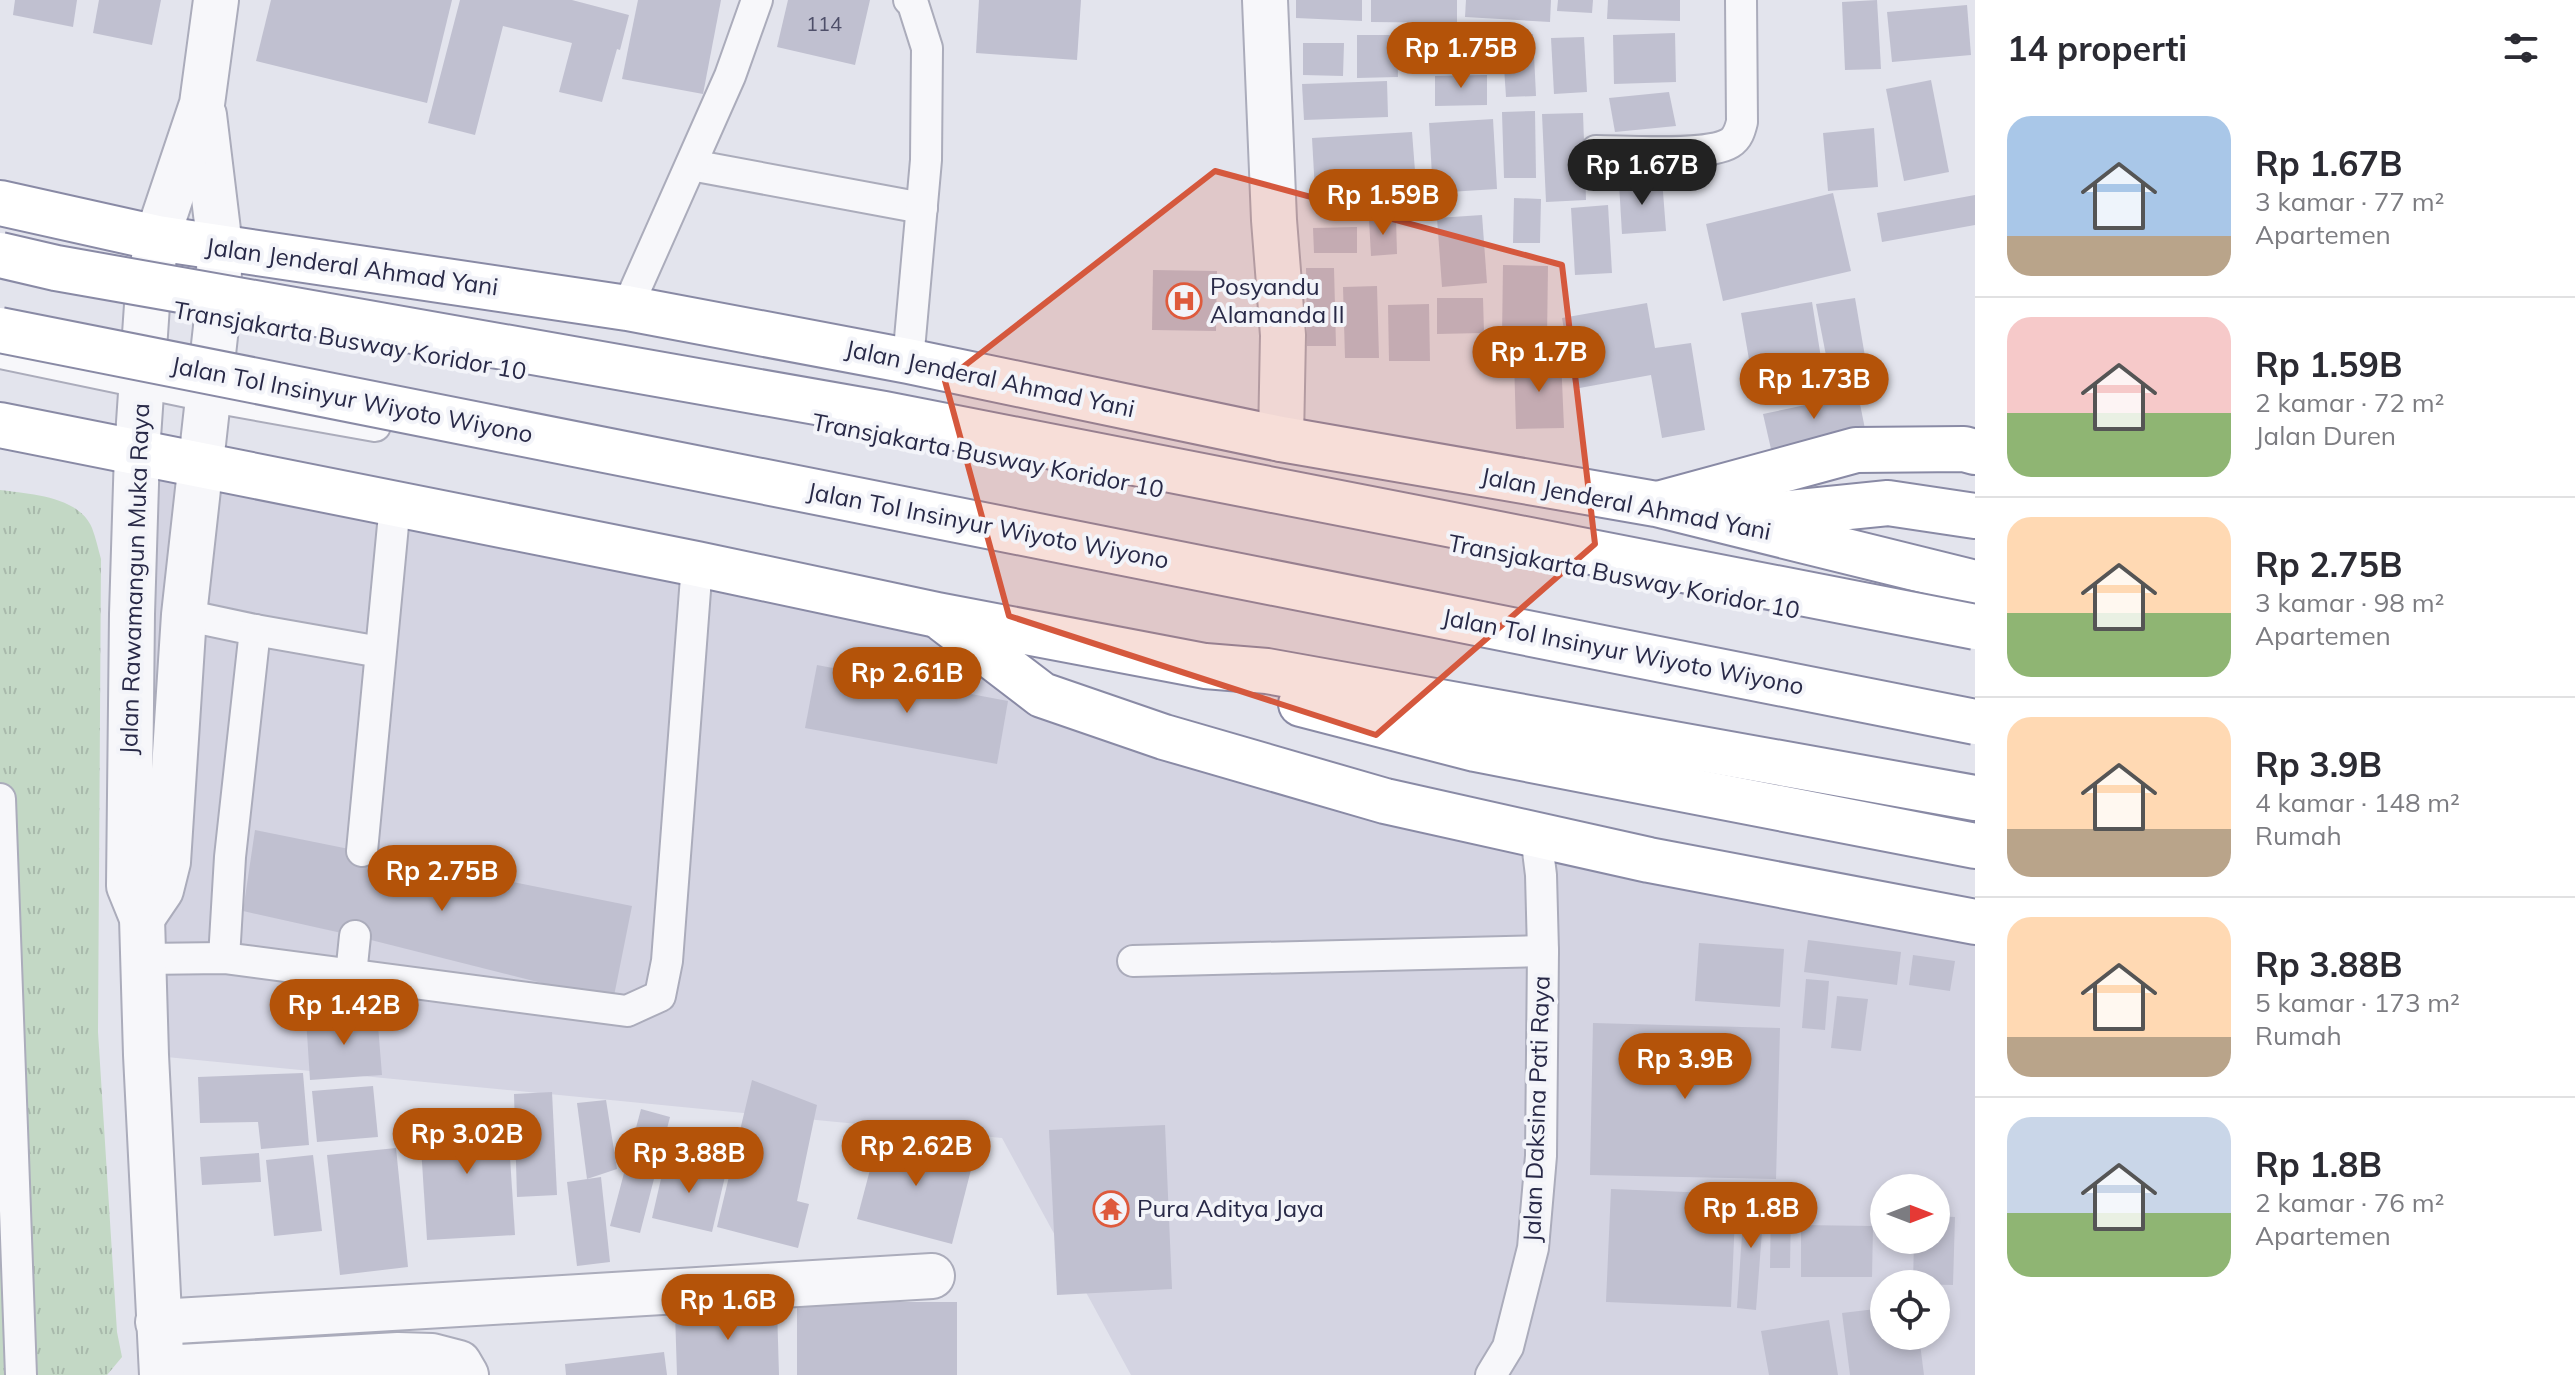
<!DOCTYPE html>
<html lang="id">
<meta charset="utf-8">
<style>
:root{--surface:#fff;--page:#f2f2f3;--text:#2b2b33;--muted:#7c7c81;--line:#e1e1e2;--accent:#b45309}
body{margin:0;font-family:Mulish,sans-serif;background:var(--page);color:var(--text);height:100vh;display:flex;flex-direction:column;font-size:30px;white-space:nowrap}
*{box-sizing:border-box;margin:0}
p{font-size:26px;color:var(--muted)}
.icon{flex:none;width:44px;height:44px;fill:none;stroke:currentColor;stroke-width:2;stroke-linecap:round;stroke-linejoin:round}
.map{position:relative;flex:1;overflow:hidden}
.sheet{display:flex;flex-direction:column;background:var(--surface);width:600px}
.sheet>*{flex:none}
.needle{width:52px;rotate:90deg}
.controls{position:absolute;left:1870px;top:1174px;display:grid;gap:16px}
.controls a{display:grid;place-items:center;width:80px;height:80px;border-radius:50%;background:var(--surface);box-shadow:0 4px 12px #0003;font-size:40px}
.price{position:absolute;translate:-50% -68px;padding:0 18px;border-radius:28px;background:var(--accent);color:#fff;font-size:26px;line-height:52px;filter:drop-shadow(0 2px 4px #0008)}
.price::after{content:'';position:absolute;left:50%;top:48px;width:24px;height:18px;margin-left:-12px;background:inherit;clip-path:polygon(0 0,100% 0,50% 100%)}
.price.current{background:#222;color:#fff}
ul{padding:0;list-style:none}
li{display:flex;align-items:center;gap:24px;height:200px;padding:0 32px}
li+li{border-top:2px solid var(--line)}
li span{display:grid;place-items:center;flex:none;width:224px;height:160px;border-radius:24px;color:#555}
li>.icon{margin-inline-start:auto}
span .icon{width:96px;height:96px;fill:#fffc;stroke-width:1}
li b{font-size:34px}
h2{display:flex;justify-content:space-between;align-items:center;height:96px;padding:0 32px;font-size:34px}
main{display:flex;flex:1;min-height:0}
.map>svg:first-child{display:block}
</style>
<main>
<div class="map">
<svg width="1975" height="1375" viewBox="0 0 1975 1375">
<defs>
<pattern id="grass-tufts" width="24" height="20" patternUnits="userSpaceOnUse" patternTransform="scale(2)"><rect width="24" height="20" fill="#c3d8c5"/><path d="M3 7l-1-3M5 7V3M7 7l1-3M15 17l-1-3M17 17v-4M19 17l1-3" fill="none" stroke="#a8b9ab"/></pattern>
</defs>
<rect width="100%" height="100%" fill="#e3e4ed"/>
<path fill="#d4d4e2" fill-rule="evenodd" d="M 137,452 L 937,615 L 1042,695 L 1975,921 L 1975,1375 L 1131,1375 L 1002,1138 L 146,1055 ZM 1884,1188 L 1936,1188 L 1936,1240 L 1884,1240 ZM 1884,1284 L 1936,1284 L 1936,1336 L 1884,1336 Z"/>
<path fill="url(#grass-tufts)" d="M 0,490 C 29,494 79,496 92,528 C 96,538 98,549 101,559 L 98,1032 L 117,1332 L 122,1357 L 107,1375 L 0,1375 Z"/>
<g fill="#c0c0d0">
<path d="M 15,0 L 77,0 L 73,27 L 13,15 Z"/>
<path d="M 99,0 L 161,0 L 152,45 L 93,33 Z"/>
<path d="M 271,0 L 452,0 L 427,103 L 256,61 Z"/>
<path d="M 460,0 L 572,0 L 629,15 L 620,50 L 617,49 L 602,102 L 559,92 L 572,43 L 503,26 L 475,135 L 428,123 Z"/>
<path d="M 638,0 L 721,0 L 703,94 L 622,79 Z"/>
<path d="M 788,0 L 870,0 L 855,65 L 777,47 Z"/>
<path d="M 979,0 L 1081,0 L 1077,60 L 976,53 Z"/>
<path d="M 1296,0 L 1362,0 L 1362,21 L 1296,18 Z"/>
<path d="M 1371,0 L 1457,0 L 1457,23 L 1371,22 Z"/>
<path d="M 1466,0 L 1551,0 L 1550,22 L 1465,17 Z"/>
<path d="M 1558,0 L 1593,0 L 1592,13 L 1557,11 Z"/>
<path d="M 1608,0 L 1680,0 L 1680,21 L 1607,19 Z"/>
<path d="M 1877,0 L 1881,69 L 1845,70 L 1842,2 Z"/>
<path d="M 1967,5 L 1971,55 L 1892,62 L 1887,12 Z"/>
<path d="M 1405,32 L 1450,33 L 1449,66 L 1405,65 Z"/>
<path d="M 1675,33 L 1676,82 L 1614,84 L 1613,35 Z"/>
<path d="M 1533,34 L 1536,96 L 1506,97 L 1502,36 Z"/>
<path d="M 1357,35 L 1397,35 L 1398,77 L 1357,78 Z"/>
<path d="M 1584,37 L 1587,92 L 1554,94 L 1551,38 Z"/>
<path d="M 1303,43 L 1344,43 L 1343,76 L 1303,75 Z"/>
<path d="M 1487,75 L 1487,105 L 1435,106 L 1435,76 Z"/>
<path d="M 1931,80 L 1949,172 L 1904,181 L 1886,89 Z"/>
<path d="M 1387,81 L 1388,117 L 1304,120 L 1302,84 Z"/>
<path d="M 1669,92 L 1676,126 L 1615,132 L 1609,98 Z"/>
<path d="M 1535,111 L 1536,178 L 1504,178 L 1502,112 Z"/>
<path d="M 1583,113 L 1586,200 L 1546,202 L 1542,114 Z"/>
<path d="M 1493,119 L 1497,189 L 1433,193 L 1429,123 Z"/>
<path d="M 1874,128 L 1878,187 L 1828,191 L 1823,133 Z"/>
<path d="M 1412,132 L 1416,184 L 1315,191 L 1312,138 Z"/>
<path d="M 1662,179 L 1666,231 L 1622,234 L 1619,183 Z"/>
<path d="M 1833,193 L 1851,271 L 1723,301 L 1706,224 Z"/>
<path d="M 1975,195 L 1975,225 L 1882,242 L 1877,213 Z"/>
<path d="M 1514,198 L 1541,199 L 1540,243 L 1513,243 Z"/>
<path d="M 1608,205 L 1612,273 L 1575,275 L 1571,208 Z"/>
<path d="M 1482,215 L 1487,283 L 1442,287 L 1437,218 Z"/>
<path d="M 1396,218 L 1397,254 L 1371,256 L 1369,219 Z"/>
<path d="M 1357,227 L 1357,253 L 1314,253 L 1313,228 Z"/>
<path d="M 1503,265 L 1548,266 L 1547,338 L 1502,337 Z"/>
<path d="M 1306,268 L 1334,268 L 1336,346 L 1307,346 Z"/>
<path d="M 1153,270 L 1217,271 L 1216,331 L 1152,330 Z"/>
<path d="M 1377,286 L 1379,358 L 1345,358 L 1343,287 Z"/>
<path d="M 1437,298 L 1483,298 L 1484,333 L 1437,334 Z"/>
<path d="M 1855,298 L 1868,374 L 1831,381 L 1816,304 Z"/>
<path d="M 1812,302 L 1826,389 L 1756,400 L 1741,313 Z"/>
<path d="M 1647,303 L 1655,348 L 1691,343 L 1705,430 L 1662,438 L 1651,375 L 1574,389 L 1562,318 Z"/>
<path d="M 1429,304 L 1430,361 L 1389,361 L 1388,305 Z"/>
<path d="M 1561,358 L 1564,428 L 1516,429 L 1514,359 Z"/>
<path d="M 1858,394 L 1865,429 L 1771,449 L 1763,414 Z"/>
<path d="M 817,665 L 1008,701 L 997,764 L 805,728 Z"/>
<path d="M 255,830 L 632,906 L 613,1001 L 355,936 L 243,911 Z"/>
<path d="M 1808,940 L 1901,952 L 1897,985 L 1804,972 Z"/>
<path d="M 1699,943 L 1784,949 L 1780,1007 L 1695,1001 Z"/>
<path d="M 1913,955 L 1955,961 L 1950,991 L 1909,985 Z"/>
<path d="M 1806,979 L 1829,981 L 1825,1030 L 1802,1028 Z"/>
<path d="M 1837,996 L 1868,999 L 1861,1051 L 1831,1048 Z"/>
<path d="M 377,1013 L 382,1075 L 310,1080 L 306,1018 Z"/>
<path d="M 1593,1023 L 1780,1028 L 1776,1179 L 1590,1175 Z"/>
<path d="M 303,1073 L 309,1145 L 261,1149 L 258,1122 L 200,1123 L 198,1077 Z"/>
<path d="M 752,1080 L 817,1105 L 797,1201 L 809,1204 L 798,1248 L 717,1227 Z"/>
<path d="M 373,1086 L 378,1137 L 317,1142 L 312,1091 Z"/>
<path d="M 552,1092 L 557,1195 L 517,1197 L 514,1094 Z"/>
<path d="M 606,1100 L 617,1169 L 587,1179 L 577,1103 Z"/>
<path d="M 641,1109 L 670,1117 L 640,1233 L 610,1226 Z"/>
<path d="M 507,1111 L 515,1235 L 427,1240 L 419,1116 Z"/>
<path d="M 1165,1125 L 1172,1289 L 1057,1295 L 1049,1130 Z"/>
<path d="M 880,1132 L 974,1158 L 952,1244 L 857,1219 Z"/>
<path d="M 396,1148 L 408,1267 L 340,1275 L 327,1155 Z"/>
<path d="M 259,1153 L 261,1182 L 202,1185 L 200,1157 Z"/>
<path d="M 313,1155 L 322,1231 L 274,1236 L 266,1160 Z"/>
<path d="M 666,1157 L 726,1172 L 712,1232 L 652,1218 Z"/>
<path d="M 601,1177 L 610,1262 L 577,1266 L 567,1182 Z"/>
<path d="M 1611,1189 L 1736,1194 L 1731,1307 L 1606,1302 Z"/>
<path d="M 1745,1191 L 1765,1192 L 1756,1310 L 1737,1308 Z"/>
<path d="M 1771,1207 L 1791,1208 L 1790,1268 L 1770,1268 Z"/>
<path d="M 1936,1216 L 1955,1217 L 1953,1285 L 1913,1284 L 1914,1240 L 1936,1240 Z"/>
<path d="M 1801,1225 L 1873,1226 L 1872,1277 L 1801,1277 Z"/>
<rect x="797" y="1302" width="160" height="73"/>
<path d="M 777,1308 L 779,1375 L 677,1375 L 675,1312 Z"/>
<path d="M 1884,1308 L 1884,1336 L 1919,1336 L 1924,1375 L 1850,1375 L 1842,1313 Z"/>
<path d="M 1829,1320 L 1838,1375 L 1769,1375 L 1761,1331 Z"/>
<path d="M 664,1352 L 667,1375 L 566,1375 L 565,1364 Z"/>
</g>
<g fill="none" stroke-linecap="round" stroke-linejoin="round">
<defs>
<g id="service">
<path d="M 1596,151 C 1626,151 1707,157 1730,143 C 1738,138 1740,130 1742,122 L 1741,0"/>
<path d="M 691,165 L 922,208"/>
<path d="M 627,308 L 730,76 L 757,0"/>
<path d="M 0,353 L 207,396 L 375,426"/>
<path d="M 908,361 L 926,160 L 927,48 L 913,4 L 909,0"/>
<path d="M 184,615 L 255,630 L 230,857 L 224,958"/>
<path d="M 255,630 L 380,652"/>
<path d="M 0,799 L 21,1375"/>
<path d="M 362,851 L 395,504"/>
<path d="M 142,959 L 224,958 L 627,1011 L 660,996 L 667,961 L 697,564"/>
<path d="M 1133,961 L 1543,951"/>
<path d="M 351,975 L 355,936"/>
<path d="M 1491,1375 L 1508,1347 L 1533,1248 L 1541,1156 L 1543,951 L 1541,875 L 1536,835"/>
</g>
<g id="minor">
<path d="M 1265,0 L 1274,220 L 1283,335 L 1281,439"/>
<path d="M 158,1322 L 932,1276"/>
<path d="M 162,1368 L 398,1355 L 432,1356 L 459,1363 L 466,1375"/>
</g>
<g id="tertiary">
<path d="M 142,918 L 161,890 L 168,862 L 184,615 L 217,318 L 220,247 L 204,115"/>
<path d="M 162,1375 L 146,1055 L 142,918 L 129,886 L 132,614 L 137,452 L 147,305 L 157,238 L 202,104 L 216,0"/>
</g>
<g id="trunk">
<path d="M 0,203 L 157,238 L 627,308 L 908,361 L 1281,439 L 1656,504 L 1975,583"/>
<path d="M 0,425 L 697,564 L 937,615 L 1205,666 L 1267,671 L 1975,798"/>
<path d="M 1662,503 L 1856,450 L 1964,449 L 1975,452"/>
<path d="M 1749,517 L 1888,503 L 1975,516"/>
<path d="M 944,620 L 1042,695 L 1164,737 L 1385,801 L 1649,860 L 1975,922"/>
<path d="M 1301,704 L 1475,749 L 1975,846"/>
</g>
</defs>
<use href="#service" stroke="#abacbb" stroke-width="34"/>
<use href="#minor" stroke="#abacbb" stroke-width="48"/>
<use href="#tertiary" stroke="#abacbb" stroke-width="48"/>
<use href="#trunk" stroke="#898aa5" stroke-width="48"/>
<use href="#service" stroke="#f7f7fa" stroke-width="30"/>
<use href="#minor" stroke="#f7f7fa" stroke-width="44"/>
<use href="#tertiary" stroke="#f7f7fa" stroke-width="44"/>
<use href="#trunk" stroke="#fff" stroke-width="44"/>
<defs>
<g id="motorway-bridge">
<path d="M 0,255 L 56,268 L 884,414 L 1975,627"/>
<path d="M 0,330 L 1975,722"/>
</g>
</defs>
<use href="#motorway-bridge" stroke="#898aa5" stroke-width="48" stroke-linecap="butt"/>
<use href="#motorway-bridge" stroke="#fff" stroke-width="44"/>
</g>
<path fill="#d5583d" fill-opacity="0.2" stroke="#d5583d" stroke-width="6" stroke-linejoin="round" d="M 1215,171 L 1562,265 L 1595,544 L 1376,735 L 1009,616 L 945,381 Z"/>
<defs>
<symbol id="hospital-ring" viewBox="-11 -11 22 22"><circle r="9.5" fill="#f3f4f9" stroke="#de5a3c" stroke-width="1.5"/><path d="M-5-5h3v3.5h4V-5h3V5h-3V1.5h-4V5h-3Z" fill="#de5a3c"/></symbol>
<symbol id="temple-ring" viewBox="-11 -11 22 22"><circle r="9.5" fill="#f3f4f9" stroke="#de5a3c" stroke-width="1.5"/><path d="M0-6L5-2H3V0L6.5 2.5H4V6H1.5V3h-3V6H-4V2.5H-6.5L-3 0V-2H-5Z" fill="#de5a3c"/></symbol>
</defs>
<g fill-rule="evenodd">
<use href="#hospital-ring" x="1164" y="281" width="40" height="40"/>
<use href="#temple-ring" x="1091" y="1189" width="40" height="40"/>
</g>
<g text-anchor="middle" stroke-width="8" stroke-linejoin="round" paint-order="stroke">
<g font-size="20" fill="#4e4f69">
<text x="824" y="31">114</text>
</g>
<g font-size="24" fill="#282947" stroke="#f3f4f9">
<text transform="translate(352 267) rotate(8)" y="8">Jalan Jenderal Ahmad Yani</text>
<text transform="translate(350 341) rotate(10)" y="8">Transjakarta Busway Koridor 10</text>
<text transform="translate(990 379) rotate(12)" y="8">Jalan Jenderal Ahmad Yani</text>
<text transform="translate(352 400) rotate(11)" y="8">Jalan Tol Insinyur Wiyoto Wiyono</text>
<text transform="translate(988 456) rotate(11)" y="8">Transjakarta Busway Koridor 10</text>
<text transform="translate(1626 504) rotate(11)" y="8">Jalan Jenderal Ahmad Yani</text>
<text transform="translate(988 526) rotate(11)" y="8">Jalan Tol Insinyur Wiyoto Wiyono</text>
<text transform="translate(1624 577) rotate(11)" y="8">Transjakarta Busway Koridor 10</text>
<text transform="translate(135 579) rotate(-88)" y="8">Jalan Rawamangun Muka Raya</text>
<text transform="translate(1623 652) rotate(11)" y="8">Jalan Tol Insinyur Wiyoto Wiyono</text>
<text transform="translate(1537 1109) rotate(-88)" y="8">Jalan Daksina Pati Raya</text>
</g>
<g font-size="24" fill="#282947" stroke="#f3f4f9" text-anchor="start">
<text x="1210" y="295">Posyandu<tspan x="1210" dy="28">Alamanda II</tspan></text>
<text x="1137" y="1217">Pura Aditya Jaya</text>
</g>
</g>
</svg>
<div class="controls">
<a><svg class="needle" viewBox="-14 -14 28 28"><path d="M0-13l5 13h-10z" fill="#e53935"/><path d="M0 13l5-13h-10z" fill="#7c7c81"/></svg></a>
<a><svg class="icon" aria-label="locate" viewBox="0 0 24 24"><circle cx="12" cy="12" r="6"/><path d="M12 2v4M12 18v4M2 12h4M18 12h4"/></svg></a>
</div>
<b class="price" style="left:1461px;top:90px">Rp 1.75B</b>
<b class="price current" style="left:1642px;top:207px">Rp 1.67B</b>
<b class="price" style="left:1383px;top:237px">Rp 1.59B</b>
<b class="price" style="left:1539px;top:394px">Rp 1.7B</b>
<b class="price" style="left:1814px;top:421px">Rp 1.73B</b>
<b class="price" style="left:907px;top:715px">Rp 2.61B</b>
<b class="price" style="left:442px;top:913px">Rp 2.75B</b>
<b class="price" style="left:344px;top:1047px">Rp 1.42B</b>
<b class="price" style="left:1685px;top:1101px">Rp 3.9B</b>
<b class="price" style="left:467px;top:1176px">Rp 3.02B</b>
<b class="price" style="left:916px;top:1188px">Rp 2.62B</b>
<b class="price" style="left:689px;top:1195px">Rp 3.88B</b>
<b class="price" style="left:1751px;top:1250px">Rp 1.8B</b>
<b class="price" style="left:728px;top:1342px">Rp 1.6B</b>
</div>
<section class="sheet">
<h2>14 properti<svg class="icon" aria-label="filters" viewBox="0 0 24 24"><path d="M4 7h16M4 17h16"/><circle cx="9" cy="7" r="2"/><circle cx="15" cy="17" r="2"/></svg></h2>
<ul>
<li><span style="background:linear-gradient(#a9c7e8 75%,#b9a48a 0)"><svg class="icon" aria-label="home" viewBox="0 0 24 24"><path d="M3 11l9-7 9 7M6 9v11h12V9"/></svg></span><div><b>Rp 1.67B</b><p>3 kamar · 77 m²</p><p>Apartemen</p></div></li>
<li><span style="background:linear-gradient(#f6c9c9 60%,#8fb573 0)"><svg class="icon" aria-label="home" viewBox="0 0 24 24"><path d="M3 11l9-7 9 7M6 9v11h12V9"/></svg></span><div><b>Rp 1.59B</b><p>2 kamar · 72 m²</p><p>Jalan Duren</p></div></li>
<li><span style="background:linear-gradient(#ffd9b3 60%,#8fb573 0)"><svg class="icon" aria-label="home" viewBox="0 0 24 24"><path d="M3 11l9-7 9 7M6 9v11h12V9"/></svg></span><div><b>Rp 2.75B</b><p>3 kamar · 98 m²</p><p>Apartemen</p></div></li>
<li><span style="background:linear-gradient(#ffd9b3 70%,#b9a48a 0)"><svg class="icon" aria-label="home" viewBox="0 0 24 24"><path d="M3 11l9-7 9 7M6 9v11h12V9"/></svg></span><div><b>Rp 3.9B</b><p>4 kamar · 148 m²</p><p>Rumah</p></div></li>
<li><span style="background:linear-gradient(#ffd9b3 75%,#b9a48a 0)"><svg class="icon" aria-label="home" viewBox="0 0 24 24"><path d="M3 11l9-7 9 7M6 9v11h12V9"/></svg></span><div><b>Rp 3.88B</b><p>5 kamar · 173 m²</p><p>Rumah</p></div></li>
<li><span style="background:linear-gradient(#c9d6e8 60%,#8fb573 0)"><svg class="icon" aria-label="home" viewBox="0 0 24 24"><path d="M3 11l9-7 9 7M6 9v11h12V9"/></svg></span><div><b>Rp 1.8B</b><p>2 kamar · 76 m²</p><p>Apartemen</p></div></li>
</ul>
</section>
</main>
